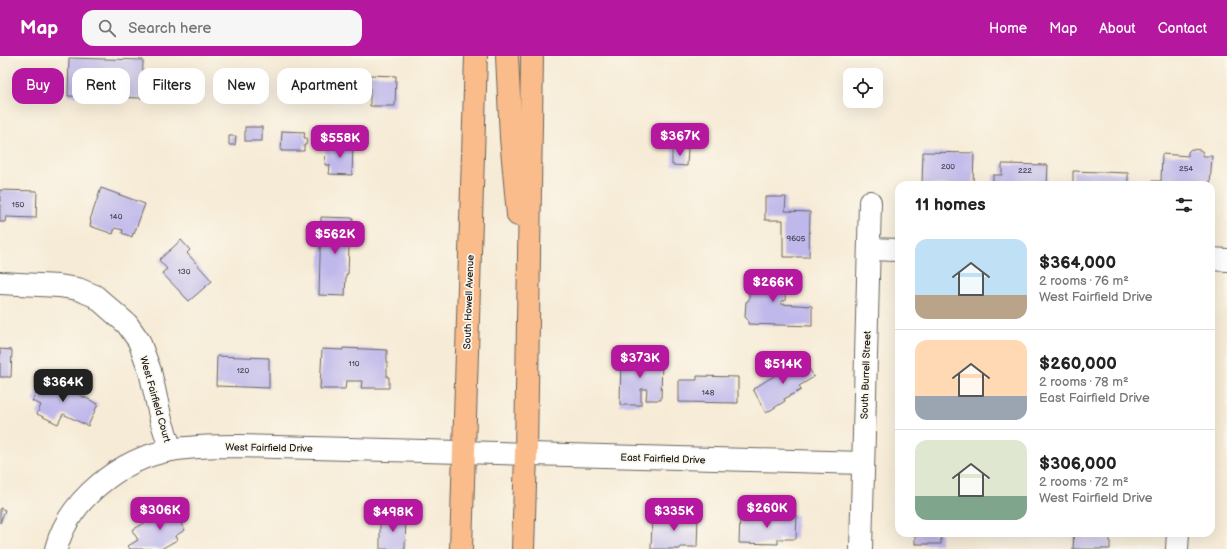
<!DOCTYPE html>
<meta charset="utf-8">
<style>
:root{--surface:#fff;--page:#f6f6f6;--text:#222;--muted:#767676;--line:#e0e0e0;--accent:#b5179e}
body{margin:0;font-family:"Balsamiq Sans",sans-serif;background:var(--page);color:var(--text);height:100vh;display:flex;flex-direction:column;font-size:15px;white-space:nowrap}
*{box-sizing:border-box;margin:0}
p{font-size:13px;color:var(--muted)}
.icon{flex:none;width:22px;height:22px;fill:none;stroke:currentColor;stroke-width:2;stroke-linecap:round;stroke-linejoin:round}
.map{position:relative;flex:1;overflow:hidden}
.side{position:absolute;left:895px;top:125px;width:320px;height:356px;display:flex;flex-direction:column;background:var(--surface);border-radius:12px;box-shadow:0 4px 16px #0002}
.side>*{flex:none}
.banner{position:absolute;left:12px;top:12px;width:380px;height:36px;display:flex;gap:8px}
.tools{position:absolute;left:843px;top:12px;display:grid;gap:8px}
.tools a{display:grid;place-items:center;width:40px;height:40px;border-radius:8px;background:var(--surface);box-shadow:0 4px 16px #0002;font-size:20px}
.price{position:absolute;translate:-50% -34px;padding:0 9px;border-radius:8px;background:var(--accent);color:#fff;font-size:13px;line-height:26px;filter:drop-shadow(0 1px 2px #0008)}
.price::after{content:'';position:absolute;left:50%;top:24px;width:12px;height:9px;margin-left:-6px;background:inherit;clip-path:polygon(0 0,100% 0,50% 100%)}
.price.current{background:#222;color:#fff}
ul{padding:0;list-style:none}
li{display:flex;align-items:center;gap:12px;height:100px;padding:0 20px}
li+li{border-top:1px solid var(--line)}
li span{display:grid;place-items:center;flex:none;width:112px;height:80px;border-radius:12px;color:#555}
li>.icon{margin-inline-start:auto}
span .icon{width:48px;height:48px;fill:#fffc;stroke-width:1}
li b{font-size:17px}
h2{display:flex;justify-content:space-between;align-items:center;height:48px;padding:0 20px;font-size:17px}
.tag{padding:0 14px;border-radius:12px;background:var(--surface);box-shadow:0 4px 16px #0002;font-size:14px;line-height:36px}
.tag.current{background:var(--accent);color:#fff}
header{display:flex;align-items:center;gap:24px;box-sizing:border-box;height:56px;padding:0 20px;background:var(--accent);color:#fff}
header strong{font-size:19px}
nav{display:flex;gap:22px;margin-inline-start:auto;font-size:14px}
.search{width:280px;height:36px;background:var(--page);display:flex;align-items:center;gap:10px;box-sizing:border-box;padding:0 14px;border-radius:12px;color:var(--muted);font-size:15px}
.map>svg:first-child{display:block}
</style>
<header>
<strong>Map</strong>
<div class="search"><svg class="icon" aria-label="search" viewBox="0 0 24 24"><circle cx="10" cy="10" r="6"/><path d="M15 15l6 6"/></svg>Search here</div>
<nav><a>Home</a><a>Map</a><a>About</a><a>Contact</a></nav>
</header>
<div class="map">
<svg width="1227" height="493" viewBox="0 0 1227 493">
<rect width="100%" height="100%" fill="#fbf7ec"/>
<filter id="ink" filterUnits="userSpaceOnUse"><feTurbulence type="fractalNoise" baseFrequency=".025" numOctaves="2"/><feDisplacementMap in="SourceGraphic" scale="8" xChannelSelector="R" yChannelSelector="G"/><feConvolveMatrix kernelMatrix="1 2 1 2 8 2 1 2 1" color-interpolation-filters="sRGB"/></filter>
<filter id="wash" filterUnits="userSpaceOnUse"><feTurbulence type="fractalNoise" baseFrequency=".012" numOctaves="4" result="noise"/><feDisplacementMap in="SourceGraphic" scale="16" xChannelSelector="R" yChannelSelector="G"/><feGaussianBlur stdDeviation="0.9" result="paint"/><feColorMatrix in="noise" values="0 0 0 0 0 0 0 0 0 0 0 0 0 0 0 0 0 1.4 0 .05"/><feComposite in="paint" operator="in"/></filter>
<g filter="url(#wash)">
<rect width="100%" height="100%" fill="#f6ebd6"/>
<g id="blocks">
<g fill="#bfb8eb">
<path d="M 69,2 L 143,4 L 142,42 L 68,40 Z"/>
<path d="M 370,19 L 396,20 L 395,50 L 370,50 Z"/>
<rect x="245" y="71" width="17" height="14"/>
<path d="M 282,75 L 305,76 L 304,82 L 307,82 L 306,89 L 304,89 L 304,95 L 281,95 Z"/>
<path d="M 229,80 L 236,80 L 235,89 L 229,89 Z"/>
<path d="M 330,88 L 353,89 L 352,119 L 329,118 L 330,109 L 325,109 L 326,90 L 330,90 Z"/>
<path d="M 672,92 L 688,93 L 687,110 L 672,109 Z"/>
<path d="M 1191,93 L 1200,94 L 1203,96 L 1203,100 L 1212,100 L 1210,129 L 1151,129 L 1152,125 L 1161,125 L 1162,98 L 1188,100 L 1188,96 Z"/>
<path d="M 923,96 L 974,97 L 973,129 L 922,129 Z"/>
<path d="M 1002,108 L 1048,109 L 1047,129 L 993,129 L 993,119 L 1002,119 Z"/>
<path d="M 1073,115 L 1128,117 L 1128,129 L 1073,129 Z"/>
<path d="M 101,132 L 145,148 L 134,178 L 133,177 L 132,181 L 122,177 L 123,174 L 115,172 L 113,178 L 90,170 L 91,165 L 90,164 Z"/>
<path d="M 0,134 L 37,135 L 36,162 L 6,161 L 5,166 L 0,166 Z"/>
<path d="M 765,141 L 786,141 L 785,155 L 810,156 L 809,201 L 783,201 L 783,164 L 765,164 Z"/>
<path d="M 321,161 L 353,162 L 352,191 L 349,190 L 348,218 L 346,218 L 345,240 L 319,239 Z"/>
<path d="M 181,184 L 190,194 L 187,197 L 212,225 L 189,245 L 162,217 L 167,213 L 159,204 Z"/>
<path d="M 747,218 L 786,220 L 785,245 L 781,245 L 781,248 L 812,250 L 812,270 L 748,268 L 748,264 L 745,261 L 746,246 L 749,244 L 749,234 L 746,234 Z"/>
<path d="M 343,292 L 387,294 L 387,321 L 389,321 L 389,332 L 361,332 L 362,325 L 346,325 L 345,333 L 320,333 L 322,293 L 343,294 Z"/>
<path d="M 0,293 L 12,294 L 11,321 L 0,321 Z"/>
<path d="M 217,300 L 269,302 L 269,332 L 216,330 Z"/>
<path d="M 621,300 L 662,301 L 661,344 L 646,344 L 647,333 L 641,333 L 641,349 L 620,349 Z"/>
<path d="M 803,302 L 814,321 L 799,330 L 801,334 L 784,343 L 785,345 L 766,357 L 753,333 Z"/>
<path d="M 697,320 L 738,321 L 738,347 L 679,346 L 679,324 L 697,324 Z"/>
<path d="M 43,322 L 55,327 L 58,322 L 72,329 L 70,334 L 98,348 L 88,370 L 63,358 L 58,368 L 37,358 L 41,349 L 32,345 Z"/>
<path d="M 180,450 L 188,464 L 181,468 L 185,474 L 175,480 L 177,484 L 161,493 L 130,493 L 128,490 L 138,484 L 132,474 L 166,455 L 168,458 Z"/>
<path d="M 0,452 L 5,454 L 0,467 Z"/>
<path d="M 662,458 L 698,459 L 697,491 L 680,491 L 680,493 L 651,493 L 652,461 L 662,461 Z"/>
<path d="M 754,458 L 797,459 L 796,483 L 778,483 L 778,488 L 739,487 L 740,461 L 754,461 Z"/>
<path d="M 380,461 L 406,461 L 405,493 L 380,493 Z"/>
<rect x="915" y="477" width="26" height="11"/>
<path d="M 1074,477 L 1110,477 L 1110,493 L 1073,493 Z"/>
</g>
</g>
</g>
<g filter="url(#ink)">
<use href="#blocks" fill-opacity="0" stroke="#68645d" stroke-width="1"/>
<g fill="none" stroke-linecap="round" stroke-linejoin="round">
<defs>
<g id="minor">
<path d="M 869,193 L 899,194"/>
<path d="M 1211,203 L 1227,204"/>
<path d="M 0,227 L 59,230 L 78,233 L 95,240 L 127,268 L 139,285 L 150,315 L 161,364 L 171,394"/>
<path d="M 56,493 C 69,443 121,403 171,394 C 193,390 216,390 238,390 C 447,394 655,401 863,407"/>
<path d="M 861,493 L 870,146"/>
<path d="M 1177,493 L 1178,477"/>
</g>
<g id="major">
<path d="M 507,0 L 511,82 L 518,159"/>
<path d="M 461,493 L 476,0"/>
<path d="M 523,493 L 526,398 L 532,0"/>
</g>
</defs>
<use href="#minor" stroke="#68645d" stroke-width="24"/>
<use href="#major" stroke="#68645d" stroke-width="24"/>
<use href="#minor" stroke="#fff" stroke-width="22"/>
<use href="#major" stroke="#fabc8b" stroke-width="22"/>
</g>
</g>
<g text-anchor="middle" stroke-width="3.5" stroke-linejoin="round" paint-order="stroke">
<g font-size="8" fill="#454350">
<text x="948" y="113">200</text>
<text x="1186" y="115">254</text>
<text x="1025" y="117">222</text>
<text x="18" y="151">150</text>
<text x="116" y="163">140</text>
<text x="796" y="185">9605</text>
<text x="184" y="218">130</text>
<text x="354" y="310">110</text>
<text x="243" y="317">120</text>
<text x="708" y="339">148</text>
</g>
<g font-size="10" fill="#1c1c1c" stroke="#fbf7ec">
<text transform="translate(468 246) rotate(-88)" y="4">South Howell Avenue</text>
<text transform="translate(865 319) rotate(-88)" y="4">South Burrell Street</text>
<text transform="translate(156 343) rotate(74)" y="4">West Fairfield Court</text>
<text transform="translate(269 391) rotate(1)" y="4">West Fairfield Drive</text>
<text transform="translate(663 402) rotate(2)" y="4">East Fairfield Drive</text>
</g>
</g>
</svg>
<div class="tools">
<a><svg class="icon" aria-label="locate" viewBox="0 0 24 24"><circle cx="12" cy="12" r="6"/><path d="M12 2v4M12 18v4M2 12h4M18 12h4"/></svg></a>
</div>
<b class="price" style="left:680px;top:101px">$367K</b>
<b class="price" style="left:340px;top:103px">$558K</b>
<b class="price" style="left:335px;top:199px">$562K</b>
<b class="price" style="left:773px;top:247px">$266K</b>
<b class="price" style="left:640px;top:323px">$373K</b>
<b class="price" style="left:783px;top:329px">$514K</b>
<b class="price current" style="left:63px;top:347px">$364K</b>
<b class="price" style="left:767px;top:473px">$260K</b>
<b class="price" style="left:160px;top:475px">$306K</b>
<b class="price" style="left:674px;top:476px">$335K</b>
<b class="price" style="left:393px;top:477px">$498K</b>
<div class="banner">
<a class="tag current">Buy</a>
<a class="tag">Rent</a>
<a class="tag">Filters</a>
<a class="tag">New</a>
<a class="tag">Apartment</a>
</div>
<section class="side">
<h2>11 homes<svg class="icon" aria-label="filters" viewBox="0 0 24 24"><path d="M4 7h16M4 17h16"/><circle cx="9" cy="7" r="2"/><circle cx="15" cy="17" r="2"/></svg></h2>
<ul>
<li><span style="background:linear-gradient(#bfe0f5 70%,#b9a48a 0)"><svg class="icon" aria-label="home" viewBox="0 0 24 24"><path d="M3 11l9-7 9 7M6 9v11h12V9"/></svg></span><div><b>$364,000</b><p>2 rooms · 76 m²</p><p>West Fairfield Drive</p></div></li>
<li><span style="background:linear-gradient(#ffd9b3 70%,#9aa5b1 0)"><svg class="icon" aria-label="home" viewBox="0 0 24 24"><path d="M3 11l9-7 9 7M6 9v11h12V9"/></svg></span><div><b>$260,000</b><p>2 rooms · 78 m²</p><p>East Fairfield Drive</p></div></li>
<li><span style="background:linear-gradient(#dfe7d0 70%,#7fa58c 0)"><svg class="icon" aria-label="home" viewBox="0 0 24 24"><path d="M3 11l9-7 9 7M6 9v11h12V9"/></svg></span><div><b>$306,000</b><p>2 rooms · 72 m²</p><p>West Fairfield Drive</p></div></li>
</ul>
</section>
</div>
